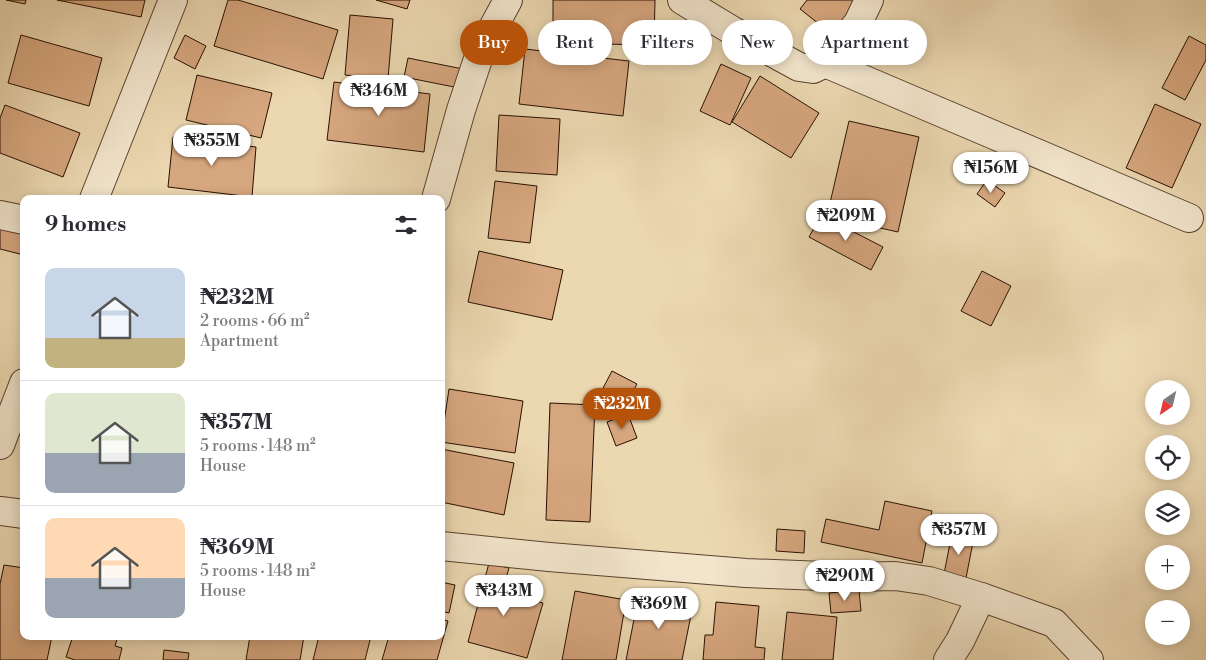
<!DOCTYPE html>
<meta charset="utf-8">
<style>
:root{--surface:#fff;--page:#f7f7f7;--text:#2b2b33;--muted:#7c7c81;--line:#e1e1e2;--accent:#b45309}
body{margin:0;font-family:"Libre Bodoni",serif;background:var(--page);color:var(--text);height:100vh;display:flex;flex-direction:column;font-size:19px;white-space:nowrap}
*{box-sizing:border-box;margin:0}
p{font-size:16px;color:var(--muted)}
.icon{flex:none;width:28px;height:28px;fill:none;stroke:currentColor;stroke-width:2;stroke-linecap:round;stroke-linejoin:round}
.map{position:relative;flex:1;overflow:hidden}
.drawer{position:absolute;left:20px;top:195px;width:425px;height:445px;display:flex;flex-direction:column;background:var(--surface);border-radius:10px;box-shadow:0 2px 12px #0003}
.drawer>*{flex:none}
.banner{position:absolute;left:460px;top:20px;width:475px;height:45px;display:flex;gap:10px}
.needle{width:32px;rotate:214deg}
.controls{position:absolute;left:1145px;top:380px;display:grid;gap:10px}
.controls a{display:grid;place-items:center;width:45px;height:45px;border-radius:50%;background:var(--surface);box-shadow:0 2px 12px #0003;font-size:25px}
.price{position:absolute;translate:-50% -42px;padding:0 11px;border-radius:18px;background:#fff;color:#222;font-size:16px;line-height:32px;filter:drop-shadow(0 1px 2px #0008)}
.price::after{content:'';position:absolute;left:50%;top:30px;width:15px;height:11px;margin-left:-8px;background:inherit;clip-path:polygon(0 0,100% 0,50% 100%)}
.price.active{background:var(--accent);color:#fff}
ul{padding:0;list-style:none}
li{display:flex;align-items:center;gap:15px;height:125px;padding:0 25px}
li+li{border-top:1px solid var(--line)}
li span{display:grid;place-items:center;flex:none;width:140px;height:100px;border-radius:10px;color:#555}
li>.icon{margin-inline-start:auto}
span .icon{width:60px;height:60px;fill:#fffc;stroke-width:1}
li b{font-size:21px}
h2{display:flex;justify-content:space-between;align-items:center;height:60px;padding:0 25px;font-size:21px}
.chip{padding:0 18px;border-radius:22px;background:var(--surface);box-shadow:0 2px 12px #0003;font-size:18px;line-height:45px}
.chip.active{background:var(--accent);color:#fff}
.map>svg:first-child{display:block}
</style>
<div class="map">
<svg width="1206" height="660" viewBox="0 0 1206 660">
<rect width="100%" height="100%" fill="#ebd7b0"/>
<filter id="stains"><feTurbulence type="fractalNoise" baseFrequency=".004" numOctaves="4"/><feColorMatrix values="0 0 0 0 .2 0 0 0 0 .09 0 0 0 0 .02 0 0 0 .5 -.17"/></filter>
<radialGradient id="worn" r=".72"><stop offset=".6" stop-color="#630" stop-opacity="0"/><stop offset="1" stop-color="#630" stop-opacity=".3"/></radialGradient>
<g fill="#d6a67e" stroke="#281002">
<path d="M 6,0 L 26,0 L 25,4 Z"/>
<path d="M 57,0 L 145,0 L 141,17 Z"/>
<path d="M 228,0 L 238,0 L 338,30 L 323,79 L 214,46 Z"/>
<path d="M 376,0 L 410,0 L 407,9 Z"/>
<path d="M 553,0 L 655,0 L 654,45 L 553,43 Z"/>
<path d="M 807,0 L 860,0 L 833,35 L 800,9 Z"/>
<path d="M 350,15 L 393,19 L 388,79 L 345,75 Z"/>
<path d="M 21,35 L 102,58 L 89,106 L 8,83 Z"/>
<path d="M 185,35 L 206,46 L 195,69 L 174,58 Z"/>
<path d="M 1189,36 L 1206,45 L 1206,60 L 1185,100 L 1162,88 Z"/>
<path d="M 525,49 L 629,61 L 623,116 L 519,104 Z"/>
<path d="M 408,58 L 468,70 L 464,89 L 404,77 Z"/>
<path d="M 721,64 L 751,78 L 730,125 L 700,111 Z"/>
<path d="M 197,75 L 272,93 L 261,138 L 186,120 Z"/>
<path d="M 760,76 L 819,113 L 791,158 L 732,122 Z"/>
<path d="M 334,82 L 430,94 L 424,152 L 327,140 Z"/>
<path d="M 1155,104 L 1201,124 L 1172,188 L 1126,168 Z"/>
<path d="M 5,105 L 80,133 L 63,177 L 0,153 L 0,118 Z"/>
<path d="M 499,115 L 560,119 L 557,175 L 496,171 Z"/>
<path d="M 849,121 L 919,137 L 898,232 L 827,216 Z"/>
<path d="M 173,137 L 256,147 L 252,197 L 168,187 Z"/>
<path d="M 987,180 L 1005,193 L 995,207 L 977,194 Z"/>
<path d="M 495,181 L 537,186 L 530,243 L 488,238 Z"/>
<path d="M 821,215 L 883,247 L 871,270 L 809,237 Z"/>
<path d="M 0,223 L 24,229 L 24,255 L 0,249 Z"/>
<path d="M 479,251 L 563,270 L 552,320 L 468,302 Z"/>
<path d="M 982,271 L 1011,286 L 991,326 L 961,311 Z"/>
<path d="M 612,371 L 637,384 L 626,404 L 601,392 Z"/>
<path d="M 449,389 L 523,401 L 515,453 L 441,442 Z"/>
<path d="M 550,403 L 595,405 L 590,522 L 546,520 Z"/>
<path d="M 628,414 L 637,438 L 616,446 L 607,422 Z"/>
<path d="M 441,449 L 514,463 L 504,515 L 441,502 Z"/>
<path d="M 885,501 L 932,511 L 922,563 L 821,542 L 826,519 L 879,530 Z"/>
<path d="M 777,529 L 805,531 L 804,553 L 776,551 Z"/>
<path d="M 952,533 L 974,537 L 966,578 L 944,574 Z"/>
<path d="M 489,563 L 509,568 L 502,591 L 543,603 L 527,658 L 468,642 Z"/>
<path d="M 4,565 L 24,568 L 24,636 L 52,636 L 47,660 L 0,660 L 0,584 Z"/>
<path d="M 441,582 L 455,585 L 449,613 L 441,611 Z"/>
<path d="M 859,590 L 861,611 L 831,613 L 829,593 Z"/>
<path d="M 575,591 L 626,600 L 616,660 L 562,660 Z"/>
<path d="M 639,594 L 693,605 L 682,660 L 626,660 Z"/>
<path d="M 716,602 L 759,606 L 755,647 L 765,648 L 764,660 L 703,660 L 705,635 L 713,635 Z"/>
<path d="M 787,612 L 837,617 L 833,660 L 782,660 Z"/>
<path d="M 441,619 L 448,621 L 437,660 L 382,660 L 389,636 L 441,636 Z"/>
<path d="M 73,636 L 118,636 L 115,646 L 122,648 L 119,660 L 75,660 L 66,657 Z"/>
<path d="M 250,636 L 304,636 L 300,660 L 246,660 Z"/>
<path d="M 319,636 L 371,636 L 365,660 L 313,660 Z"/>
<path d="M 164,650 L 189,653 L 188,660 L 163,660 Z"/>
</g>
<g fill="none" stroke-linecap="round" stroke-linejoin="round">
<defs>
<g id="minor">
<path d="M 682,0 L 733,31 L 799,67 L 813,69 L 825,63 L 858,23 L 869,0"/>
<path d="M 825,63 L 1189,218"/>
<path d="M 94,199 L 173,0"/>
<path d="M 436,199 L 461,110 L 481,50 L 508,0"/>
<path d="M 0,215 L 24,220"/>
<path d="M 0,445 L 24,383"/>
<path d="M 0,511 L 24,514"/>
<path d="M 441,546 L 549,557 L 746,573 L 849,577 L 895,576 L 929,581 L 981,597 L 960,641 L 948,660"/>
<path d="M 981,597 L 1054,623 L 1089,660"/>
</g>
</defs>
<use href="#minor" stroke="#59422e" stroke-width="30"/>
<use href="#minor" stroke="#f2e5cc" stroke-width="28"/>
</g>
<rect width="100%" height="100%" filter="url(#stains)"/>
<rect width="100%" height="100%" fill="url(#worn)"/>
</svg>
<div class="controls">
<a><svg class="needle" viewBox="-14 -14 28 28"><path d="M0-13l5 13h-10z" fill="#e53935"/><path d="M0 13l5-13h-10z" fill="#7c7c81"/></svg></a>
<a><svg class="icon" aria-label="locate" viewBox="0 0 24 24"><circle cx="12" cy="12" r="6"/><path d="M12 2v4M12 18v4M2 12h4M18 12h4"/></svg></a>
<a><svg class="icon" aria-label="layers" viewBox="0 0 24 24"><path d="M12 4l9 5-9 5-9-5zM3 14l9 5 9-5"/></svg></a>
<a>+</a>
<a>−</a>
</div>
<b class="price" style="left:379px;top:117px">₦346M</b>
<b class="price" style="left:212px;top:167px">₦355M</b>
<b class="price" style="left:991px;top:194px">₦156M</b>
<b class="price" style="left:846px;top:242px">₦209M</b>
<b class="price active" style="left:622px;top:430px">₦232M</b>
<b class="price" style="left:959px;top:556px">₦357M</b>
<b class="price" style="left:845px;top:602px">₦290M</b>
<b class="price" style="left:504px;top:617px">₦343M</b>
<b class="price" style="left:659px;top:630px">₦369M</b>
<div class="banner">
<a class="chip active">Buy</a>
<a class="chip">Rent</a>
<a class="chip">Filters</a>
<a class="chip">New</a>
<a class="chip">Apartment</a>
</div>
<section class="drawer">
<h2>9 homes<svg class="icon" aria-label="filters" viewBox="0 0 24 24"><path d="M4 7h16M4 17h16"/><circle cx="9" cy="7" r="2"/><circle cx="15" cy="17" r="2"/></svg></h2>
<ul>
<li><span style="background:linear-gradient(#c9d6e8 70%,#c2b280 0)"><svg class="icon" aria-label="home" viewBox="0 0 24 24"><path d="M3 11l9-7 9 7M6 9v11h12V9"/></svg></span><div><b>₦232M</b><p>2 rooms · 66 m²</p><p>Apartment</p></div></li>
<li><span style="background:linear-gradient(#dfe7d0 60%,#9aa5b1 0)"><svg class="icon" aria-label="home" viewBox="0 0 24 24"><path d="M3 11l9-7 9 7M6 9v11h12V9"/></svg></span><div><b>₦357M</b><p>5 rooms · 148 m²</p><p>House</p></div></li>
<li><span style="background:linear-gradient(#ffd9b3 60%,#9aa5b1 0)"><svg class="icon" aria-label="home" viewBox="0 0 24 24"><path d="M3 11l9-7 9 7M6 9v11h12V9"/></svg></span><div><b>₦369M</b><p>5 rooms · 148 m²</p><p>House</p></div></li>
</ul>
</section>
</div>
